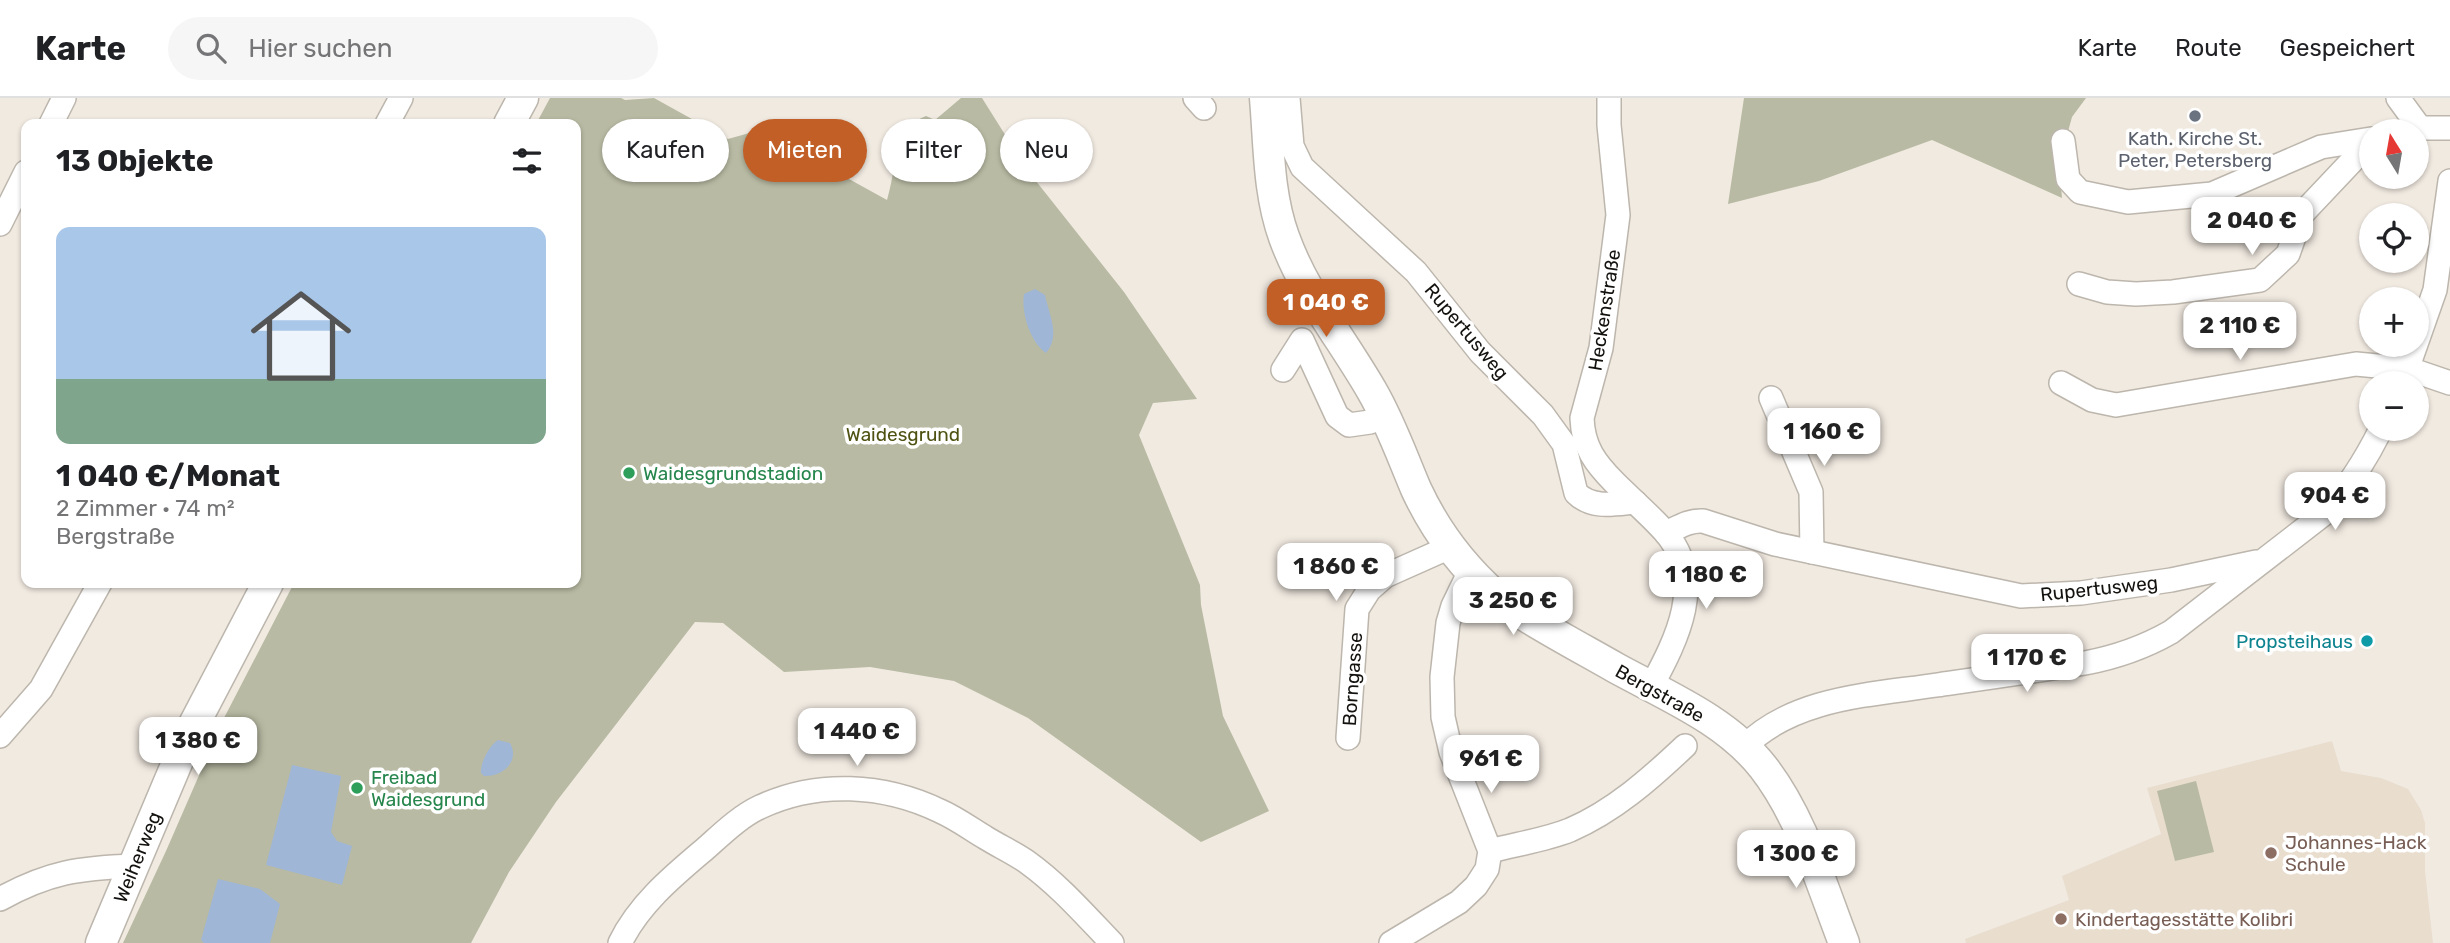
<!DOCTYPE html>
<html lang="de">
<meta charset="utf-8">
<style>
:root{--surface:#fff;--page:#f6f6f6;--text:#202124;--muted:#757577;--line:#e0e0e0;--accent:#c25f26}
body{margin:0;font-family:Rubik,sans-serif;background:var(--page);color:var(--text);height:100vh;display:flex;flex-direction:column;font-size:26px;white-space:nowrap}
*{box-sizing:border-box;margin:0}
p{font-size:23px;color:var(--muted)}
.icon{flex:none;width:38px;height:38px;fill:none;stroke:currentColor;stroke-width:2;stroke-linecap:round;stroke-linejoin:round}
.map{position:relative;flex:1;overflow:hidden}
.drawer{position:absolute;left:21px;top:21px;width:560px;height:469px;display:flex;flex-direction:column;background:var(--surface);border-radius:14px;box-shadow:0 2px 5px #0004}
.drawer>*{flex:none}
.guide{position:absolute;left:602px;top:21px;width:665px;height:63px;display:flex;gap:14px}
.needle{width:46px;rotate:349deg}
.buttons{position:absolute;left:2359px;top:21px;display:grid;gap:14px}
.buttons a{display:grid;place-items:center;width:70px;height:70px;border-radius:50%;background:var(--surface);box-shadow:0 2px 5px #0004;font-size:35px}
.price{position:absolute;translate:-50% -60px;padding:0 16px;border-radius:14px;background:#fff;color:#222;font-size:23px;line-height:46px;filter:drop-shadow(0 2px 4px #0008)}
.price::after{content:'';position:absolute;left:50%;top:42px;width:21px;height:16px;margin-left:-10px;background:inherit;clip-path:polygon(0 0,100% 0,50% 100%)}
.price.current{background:var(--accent);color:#fff}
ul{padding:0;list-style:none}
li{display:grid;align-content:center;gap:14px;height:371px;padding:0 35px}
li+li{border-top:2px solid var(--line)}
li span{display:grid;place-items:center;height:217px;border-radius:14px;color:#555}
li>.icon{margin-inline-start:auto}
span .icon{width:126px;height:126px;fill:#fffc;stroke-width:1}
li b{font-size:30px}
h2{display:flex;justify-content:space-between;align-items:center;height:84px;padding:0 35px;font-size:30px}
.chip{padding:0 24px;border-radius:32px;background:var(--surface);box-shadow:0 2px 5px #0004;font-size:24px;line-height:63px}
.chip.current{background:var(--accent);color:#fff}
header{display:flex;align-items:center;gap:42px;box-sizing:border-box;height:98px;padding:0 35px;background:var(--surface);border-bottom:2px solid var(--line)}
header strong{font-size:33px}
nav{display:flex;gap:38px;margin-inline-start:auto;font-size:24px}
.search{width:490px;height:63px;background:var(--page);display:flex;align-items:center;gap:18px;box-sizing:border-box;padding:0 24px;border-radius:38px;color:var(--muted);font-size:26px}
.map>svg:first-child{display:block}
</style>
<header>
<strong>Karte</strong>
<div class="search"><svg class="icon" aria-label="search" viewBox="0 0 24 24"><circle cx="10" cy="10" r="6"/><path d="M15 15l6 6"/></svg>Hier suchen</div>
<nav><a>Karte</a><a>Route</a><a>Gespeichert</a></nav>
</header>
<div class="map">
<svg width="2450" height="845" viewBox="0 0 2450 845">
<rect width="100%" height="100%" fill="#f1eae1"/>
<path fill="#e9ddce" d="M 2332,643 L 2341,673 L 2381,680 L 2408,691 L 2421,712 L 2425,725 L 2425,773 L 2433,845 L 1966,845 L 1965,841 L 2069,802 L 2062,778 L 2161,736 L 2147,690 Z"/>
<g fill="#b8baa3">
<path d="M 550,0 L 621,0 L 625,2 L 654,0 L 728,41 L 760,32 L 887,102 C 896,74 894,30 926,18 L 935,22 L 961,0 L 982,0 L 1028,73 L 1124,194 L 1197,301 L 1153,305 L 1139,337 L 1200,487 L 1201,507 L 1223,618 L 1269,713 L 1201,744 L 1028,620 L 954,583 L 870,569 L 784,574 L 723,525 L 695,524 L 556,704 L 509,774 L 471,845 L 123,845 L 166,753 L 224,620 L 294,485 L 576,485 L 576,26 L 536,26 Z"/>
<path d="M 1744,0 L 2086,0 L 2072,19 L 2059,66 L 2062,100 L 1932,42 L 1819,83 L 1728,106 Z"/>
<path d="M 2196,683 L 2214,754 L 2175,763 L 2157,693 Z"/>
</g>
<g fill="#9fb6d7">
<path d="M 1035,191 L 1045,197 C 1049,217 1061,238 1046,255 C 1030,244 1021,214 1024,196 Z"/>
<path d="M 498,642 L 510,645 C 520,663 503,679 484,678 L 481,675 C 480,665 489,648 498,642 Z"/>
<path d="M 292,667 L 341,678 L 331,734 L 337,743 L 352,748 L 342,787 L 266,767 Z"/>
<path d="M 218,781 L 260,791 L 280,806 L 270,845 L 204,845 L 201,842 Z"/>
</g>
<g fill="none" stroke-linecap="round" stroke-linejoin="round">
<defs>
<g id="minor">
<path d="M 1195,0 L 1204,10"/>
<path d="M 1288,0 L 1292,48 L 1302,69 L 1416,174 L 1480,254 L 1543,317 L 1564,346 L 1576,395 C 1592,411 1614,406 1635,404"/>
<path d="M 1609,0 L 1609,27 L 1618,117 L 1601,250 L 1582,320 C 1583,349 1595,365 1615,385 C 1631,401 1650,417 1665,434 C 1707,483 1677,541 1651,589"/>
<path d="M 2398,0 L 2420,30"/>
<path d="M 51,26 L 64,0"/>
<path d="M 387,26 L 401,0"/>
<path d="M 2405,33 L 2420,30 L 2450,30"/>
<path d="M 2063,43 L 2068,81 L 2080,94 L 2128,104 L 2212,96 L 2321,49 L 2371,41"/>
<path d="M 0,126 L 26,74"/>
<path d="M 2079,186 L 2107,194 L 2136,196 L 2173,194 L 2260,182 L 2288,156 L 2302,116 L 2371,43"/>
<path d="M 1283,272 L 1302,242 L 1337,318 L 1349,327 L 1370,324 L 1385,317"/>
<path d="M 2403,283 L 2435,192 L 2450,83"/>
<path d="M 2061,285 L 2092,302 L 2116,307 L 2356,266 L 2409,271 L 2450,285"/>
<path d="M 1771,300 L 1811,394 L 1812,454"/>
<path d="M 1666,435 C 1679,429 1689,422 1703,423 L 1775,446 L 2021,498 L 2081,495 L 2171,482 L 2256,464"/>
<path d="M 0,638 L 41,591 L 100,485"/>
<path d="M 1348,640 L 1357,511 L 1369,492 L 1385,478 L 1450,449"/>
<path d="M 1743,650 C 1793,599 1871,597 1937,587 C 1986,580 2036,573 2085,565 C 2117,559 2143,550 2171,534 L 2325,415 C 2349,389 2365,363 2381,331"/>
<path d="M 1490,753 C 1517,746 1545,742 1570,732 C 1614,713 1650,681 1685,648"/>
<path d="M 0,801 C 49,774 79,770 134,768"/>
<path d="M 620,845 C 639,806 673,778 705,751 C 722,736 739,719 760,709 C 817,682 884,686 940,713 C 956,720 971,731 986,740 C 999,748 1014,755 1027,764 C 1059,787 1085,817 1112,845"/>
<path d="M 1391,845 L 1459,804 L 1476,788 L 1487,771 L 1490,753 L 1451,654 L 1443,619 L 1442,579 L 1448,525 L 1453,508 L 1470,473"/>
</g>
<g id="major">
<path d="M 1265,0 C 1269,46 1268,95 1284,139 C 1304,195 1342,241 1372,293 C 1390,324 1402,358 1416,391 C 1435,432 1462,468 1496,498 C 1506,508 1520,514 1532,522 C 1560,539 1588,554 1616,570 C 1667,598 1726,622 1763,669 C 1802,719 1821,786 1844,845"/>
<path d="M 509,26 L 523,0"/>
<path d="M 101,845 L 190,634 L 268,485"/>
</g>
</defs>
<use href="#minor" stroke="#bcb6ad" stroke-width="26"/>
<use href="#major" stroke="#bcb6ad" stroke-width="33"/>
<use href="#minor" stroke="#fff" stroke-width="23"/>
<use href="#major" stroke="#fff" stroke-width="30"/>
</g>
<circle fill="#6b7280" stroke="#fff" stroke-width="2.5" cx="2195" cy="18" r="7"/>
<g fill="#2e9e5b" stroke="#fff" stroke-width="2.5">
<circle cx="629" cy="375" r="7"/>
<circle cx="357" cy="690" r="7"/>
</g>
<circle fill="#0f9aa8" stroke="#fff" stroke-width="2.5" cx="2367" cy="543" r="7"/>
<g fill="#8d6e63" stroke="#fff" stroke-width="2.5">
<circle cx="2271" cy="755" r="7"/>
<circle cx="2061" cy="821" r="7"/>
</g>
<g text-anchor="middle" stroke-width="7" stroke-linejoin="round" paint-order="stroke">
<g font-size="19" fill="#5b616d" stroke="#fff">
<text x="2195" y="47">Kath. Kirche St.<tspan x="2195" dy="22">Peter, Petersberg</tspan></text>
</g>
<g font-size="19" fill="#14120f" stroke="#fff">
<text transform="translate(1604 212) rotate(-81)" y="7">Heckenstraße</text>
<text transform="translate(1467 233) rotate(50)" y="7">Rupertusweg</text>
<text transform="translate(2099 490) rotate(-6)" y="7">Rupertusweg</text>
<text transform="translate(1352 581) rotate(-86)" y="7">Borngasse</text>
<text transform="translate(1660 595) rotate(29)" y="7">Bergstraße</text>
<text transform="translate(137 759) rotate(-68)" y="7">Weiherweg</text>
</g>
<g font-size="19" fill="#4f5212" stroke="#fff">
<text x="903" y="343">Waidesgrund</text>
</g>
<g font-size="19" fill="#27864d" stroke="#fff" text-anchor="start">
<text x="643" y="382">Waidesgrundstadion</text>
<text x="371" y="686">Freibad<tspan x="371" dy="22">Waidesgrund</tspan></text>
</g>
<g font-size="19" fill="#0d838f" stroke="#fff" text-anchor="end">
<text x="2353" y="550">Propsteihaus</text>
</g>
<g font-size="19" fill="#785e54" stroke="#fff" text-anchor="start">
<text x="2285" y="751">Johannes-Hack<tspan x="2285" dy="22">Schule</tspan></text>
<text x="2075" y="828">Kindertagesstätte Kolibri</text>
</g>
</g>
</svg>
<div class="buttons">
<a><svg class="needle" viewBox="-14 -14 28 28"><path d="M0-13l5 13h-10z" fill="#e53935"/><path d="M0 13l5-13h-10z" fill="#757577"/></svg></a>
<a><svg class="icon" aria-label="locate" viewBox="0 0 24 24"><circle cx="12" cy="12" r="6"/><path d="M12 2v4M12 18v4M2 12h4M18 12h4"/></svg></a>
<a>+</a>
<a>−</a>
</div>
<b class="price" style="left:2252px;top:159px">2 040 €</b>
<b class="price current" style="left:1326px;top:241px">1 040 €</b>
<b class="price" style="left:2240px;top:264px">2 110 €</b>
<b class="price" style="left:1824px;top:370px">1 160 €</b>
<b class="price" style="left:2335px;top:434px">904 €</b>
<b class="price" style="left:1336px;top:505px">1 860 €</b>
<b class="price" style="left:1706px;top:513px">1 180 €</b>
<b class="price" style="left:1513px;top:539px">3 250 €</b>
<b class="price" style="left:2027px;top:596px">1 170 €</b>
<b class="price" style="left:857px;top:670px">1 440 €</b>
<b class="price" style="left:198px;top:679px">1 380 €</b>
<b class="price" style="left:1491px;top:697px">961 €</b>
<b class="price" style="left:1796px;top:792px">1 300 €</b>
<div class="guide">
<a class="chip">Kaufen</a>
<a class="chip current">Mieten</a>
<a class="chip">Filter</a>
<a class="chip">Neu</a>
</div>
<section class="drawer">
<h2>13 Objekte<svg class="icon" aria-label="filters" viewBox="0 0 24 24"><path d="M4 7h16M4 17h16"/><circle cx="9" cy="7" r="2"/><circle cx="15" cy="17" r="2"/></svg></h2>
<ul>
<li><span style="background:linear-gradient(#a9c7e8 70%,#7fa58c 0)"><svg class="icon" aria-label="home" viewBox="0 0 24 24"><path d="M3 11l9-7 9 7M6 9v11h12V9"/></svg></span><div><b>1 040 €/Monat</b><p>2 Zimmer · 74 m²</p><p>Bergstraße</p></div></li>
</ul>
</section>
</div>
